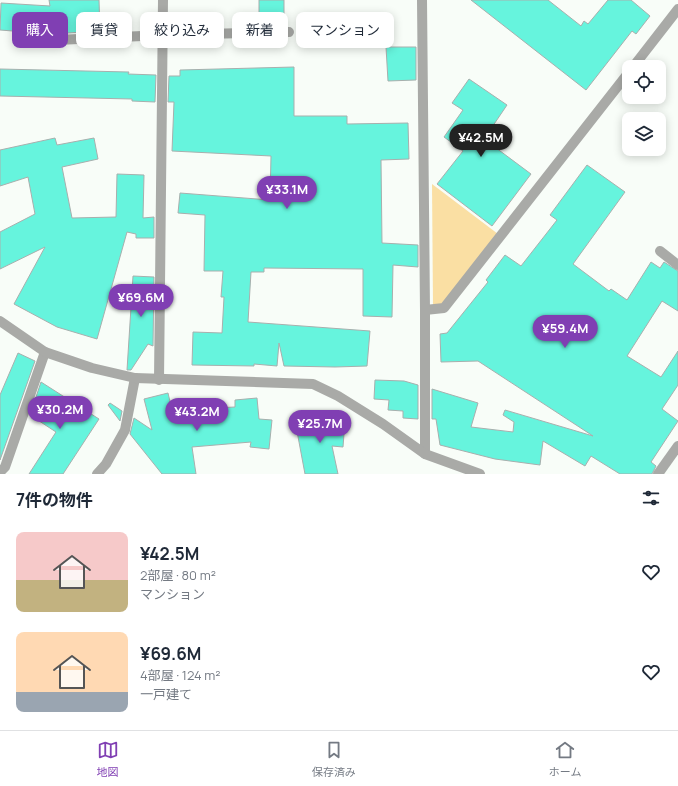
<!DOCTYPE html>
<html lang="ja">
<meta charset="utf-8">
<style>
:root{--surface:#fff;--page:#f2f2f3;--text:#1f2937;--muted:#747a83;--line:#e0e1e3;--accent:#803fb3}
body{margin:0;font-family:Manrope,"Noto Sans JP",sans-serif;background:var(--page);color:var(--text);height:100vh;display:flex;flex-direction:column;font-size:15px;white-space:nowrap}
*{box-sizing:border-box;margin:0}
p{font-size:13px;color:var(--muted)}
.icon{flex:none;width:22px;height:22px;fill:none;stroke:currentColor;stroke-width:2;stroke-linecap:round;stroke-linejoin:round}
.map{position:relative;height:474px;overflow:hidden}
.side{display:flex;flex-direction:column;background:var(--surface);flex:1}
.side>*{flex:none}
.hud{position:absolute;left:12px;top:12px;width:400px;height:36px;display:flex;gap:8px}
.buttons{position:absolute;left:622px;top:60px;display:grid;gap:8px}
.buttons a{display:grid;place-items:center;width:44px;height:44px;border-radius:8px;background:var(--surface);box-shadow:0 2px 10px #0003;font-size:20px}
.price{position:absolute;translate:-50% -34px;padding:0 9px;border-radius:14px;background:var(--accent);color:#fff;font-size:13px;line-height:26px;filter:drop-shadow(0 1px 2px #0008)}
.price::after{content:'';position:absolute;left:50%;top:24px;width:12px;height:9px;margin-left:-6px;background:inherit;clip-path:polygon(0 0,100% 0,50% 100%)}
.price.on{background:#222;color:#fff}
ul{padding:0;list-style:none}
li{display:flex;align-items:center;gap:12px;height:100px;padding:0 16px}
li span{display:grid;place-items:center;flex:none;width:112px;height:80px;border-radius:8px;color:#555}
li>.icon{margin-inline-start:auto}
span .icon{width:48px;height:48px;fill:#fffc;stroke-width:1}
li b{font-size:17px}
h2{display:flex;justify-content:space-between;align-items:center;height:48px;padding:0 16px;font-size:17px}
.pill{padding:0 14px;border-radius:8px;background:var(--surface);box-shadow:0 2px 10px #0003;font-size:14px;line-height:36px}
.pill.on{background:var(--accent);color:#fff}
.dock{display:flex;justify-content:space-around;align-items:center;height:56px;border-top:1px solid var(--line);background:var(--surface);font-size:11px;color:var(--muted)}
.dock a{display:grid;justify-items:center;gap:2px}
.dock .on{color:var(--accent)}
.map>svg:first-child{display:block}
</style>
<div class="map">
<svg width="678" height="474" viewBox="0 0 678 474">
<rect width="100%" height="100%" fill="#f8fdf8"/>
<path fill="#fadfa3" d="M 432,184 L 498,234 L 442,304 L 433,306 Z"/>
<g fill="#66f4dd" stroke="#a8afad">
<path d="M 49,0 L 99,0 L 100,31 L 51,34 L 0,30 L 1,3 L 50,6 Z"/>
<rect x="259" y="0" width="25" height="25"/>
<path d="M 471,0 L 548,0 L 581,26 L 584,21 L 588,24 L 608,0 L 631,0 L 650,16 L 636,34 L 632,31 L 586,90 Z"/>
<path d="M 386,47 L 416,47 L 416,80 L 388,81 Z"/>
<path d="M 294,67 L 294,116 L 347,116 L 347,124 L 408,123 L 409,159 L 381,160 L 382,243 L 418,245 L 418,267 L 393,265 L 392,317 L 363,316 L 363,269 L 264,268 L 264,272 L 251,272 L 248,322 L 370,331 L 367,366 L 335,367 L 284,366 L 279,343 L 277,366 L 254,364 L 254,366 L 192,365 L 193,332 L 222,333 L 224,297 L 221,297 L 223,271 L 204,271 L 205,215 L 178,213 L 180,193 L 270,200 L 271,156 L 172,151 L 174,102 L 168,102 L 169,76 L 180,76 L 180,70 Z"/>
<path d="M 0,69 L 129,72 L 128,74 L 156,75 L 155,102 L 132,101 L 132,99 L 0,96 Z"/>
<path d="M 469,79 L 507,105 L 484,139 L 531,174 L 492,226 L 437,184 L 463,151 L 444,137 L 463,110 L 452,103 Z"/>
<path d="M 55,138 L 57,145 L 94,138 L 98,159 L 62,167 L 72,218 L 116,217 L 117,174 L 144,175 L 143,218 L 154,217 L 154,238 L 136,238 L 136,234 L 127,232 L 97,339 L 57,327 L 14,304 L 45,247 L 0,269 L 0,232 L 35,214 L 28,177 L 0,186 L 0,150 Z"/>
<path d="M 587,165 L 625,192 L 573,264 L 609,291 L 611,289 L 627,300 L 651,262 L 660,268 L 664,262 L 678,271 L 678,311 L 662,301 L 627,356 L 661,377 L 678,351 L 678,385 L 662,409 L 678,421 L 651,462 L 656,466 L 652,474 L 620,474 L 591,456 L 585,466 L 543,441 L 540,465 L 495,459 L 440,445 L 436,419 L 432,419 L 432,389 L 478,403 L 471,427 L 513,432 L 514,422 L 503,415 L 505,410 L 593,436 L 478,361 L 441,362 L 440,334 L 447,333 L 488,282 L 486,280 L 505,255 L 521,266 L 557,220 L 550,215 Z"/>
<path d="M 133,276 L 154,277 L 153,346 L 148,344 L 131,370 L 127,370 Z"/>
<path d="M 18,353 L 35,361 L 0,460 L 0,395 Z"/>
<path d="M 375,380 L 404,381 L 418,385 L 418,419 L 403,418 L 403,411 L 388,410 L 389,400 L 374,399 Z"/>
<path d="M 41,382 L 99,419 L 63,474 L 29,474 L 56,432 L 30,415 Z"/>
<path d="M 168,393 L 172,410 L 235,407 L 235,400 L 257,398 L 259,419 L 272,420 L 269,449 L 250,447 L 251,442 L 192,447 L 196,474 L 162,474 L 130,434 L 134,418 L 152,430 L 144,399 Z"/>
<path d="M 110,403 L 122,411 L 120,421 L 108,405 Z"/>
<path d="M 297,416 L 345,421 L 343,447 L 332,446 L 338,474 L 305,474 L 296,426 Z"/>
</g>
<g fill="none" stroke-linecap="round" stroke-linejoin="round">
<g stroke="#a9aaa7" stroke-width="10">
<path d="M 36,41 L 163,35 L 289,32"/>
<path d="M 633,67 L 678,9"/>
<path d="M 660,251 L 678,265"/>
<path d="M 425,310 L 444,308 L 629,72"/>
<path d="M 0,472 L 5,467 L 45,352"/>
<path d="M 97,474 L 106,464 L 125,430 L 135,378"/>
<path d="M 658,474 L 678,446"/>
</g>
<g stroke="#a9aaa7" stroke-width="10">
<path d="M 422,0 L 425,310 L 425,454"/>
<path d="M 0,321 L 45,352 L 92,368 L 135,378 L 313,384 L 338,396 L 383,424 L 425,454 L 480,474"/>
<path d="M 159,380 L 163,0"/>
</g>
</g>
</svg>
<div class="buttons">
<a><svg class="icon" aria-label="locate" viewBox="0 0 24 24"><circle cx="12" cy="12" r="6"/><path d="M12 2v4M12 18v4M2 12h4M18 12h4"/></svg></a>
<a><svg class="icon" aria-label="layers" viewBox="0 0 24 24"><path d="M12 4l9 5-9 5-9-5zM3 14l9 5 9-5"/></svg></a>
</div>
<b class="price on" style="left:481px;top:158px">¥42.5M</b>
<b class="price" style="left:287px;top:210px">¥33.1M</b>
<b class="price" style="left:141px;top:318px">¥69.6M</b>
<b class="price" style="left:565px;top:349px">¥59.4M</b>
<b class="price" style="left:60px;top:430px">¥30.2M</b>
<b class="price" style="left:197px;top:432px">¥43.2M</b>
<b class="price" style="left:320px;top:444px">¥25.7M</b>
<div class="hud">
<a class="pill on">購入</a>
<a class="pill">賃貸</a>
<a class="pill">絞り込み</a>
<a class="pill">新着</a>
<a class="pill">マンション</a>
</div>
</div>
<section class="side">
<h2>7件の物件<svg class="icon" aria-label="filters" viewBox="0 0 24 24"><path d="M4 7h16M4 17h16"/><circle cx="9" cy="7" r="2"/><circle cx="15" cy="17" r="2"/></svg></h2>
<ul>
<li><span style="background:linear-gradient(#f6c9c9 60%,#c2b280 0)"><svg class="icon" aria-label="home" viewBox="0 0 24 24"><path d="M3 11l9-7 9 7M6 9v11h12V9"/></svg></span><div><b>¥42.5M</b><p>2部屋 · 80 m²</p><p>マンション</p></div><svg class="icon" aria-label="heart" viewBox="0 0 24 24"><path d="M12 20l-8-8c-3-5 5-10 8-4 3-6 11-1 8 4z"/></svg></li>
<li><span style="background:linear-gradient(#ffd9b3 75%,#9aa5b1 0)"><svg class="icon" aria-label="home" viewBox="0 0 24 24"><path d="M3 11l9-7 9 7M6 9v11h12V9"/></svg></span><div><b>¥69.6M</b><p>4部屋 · 124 m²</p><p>一戸建て</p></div><svg class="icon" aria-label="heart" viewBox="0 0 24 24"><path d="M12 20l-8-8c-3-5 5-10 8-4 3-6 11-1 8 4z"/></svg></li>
</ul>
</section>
<nav class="dock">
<a class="on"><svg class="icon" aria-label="map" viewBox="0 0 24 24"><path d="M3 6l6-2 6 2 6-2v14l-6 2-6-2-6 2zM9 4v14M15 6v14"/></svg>地図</a>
<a><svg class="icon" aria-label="saved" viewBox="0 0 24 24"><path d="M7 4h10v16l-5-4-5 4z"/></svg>保存済み</a>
<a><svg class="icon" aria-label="home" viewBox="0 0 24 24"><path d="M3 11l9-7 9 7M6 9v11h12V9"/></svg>ホーム</a>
</nav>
